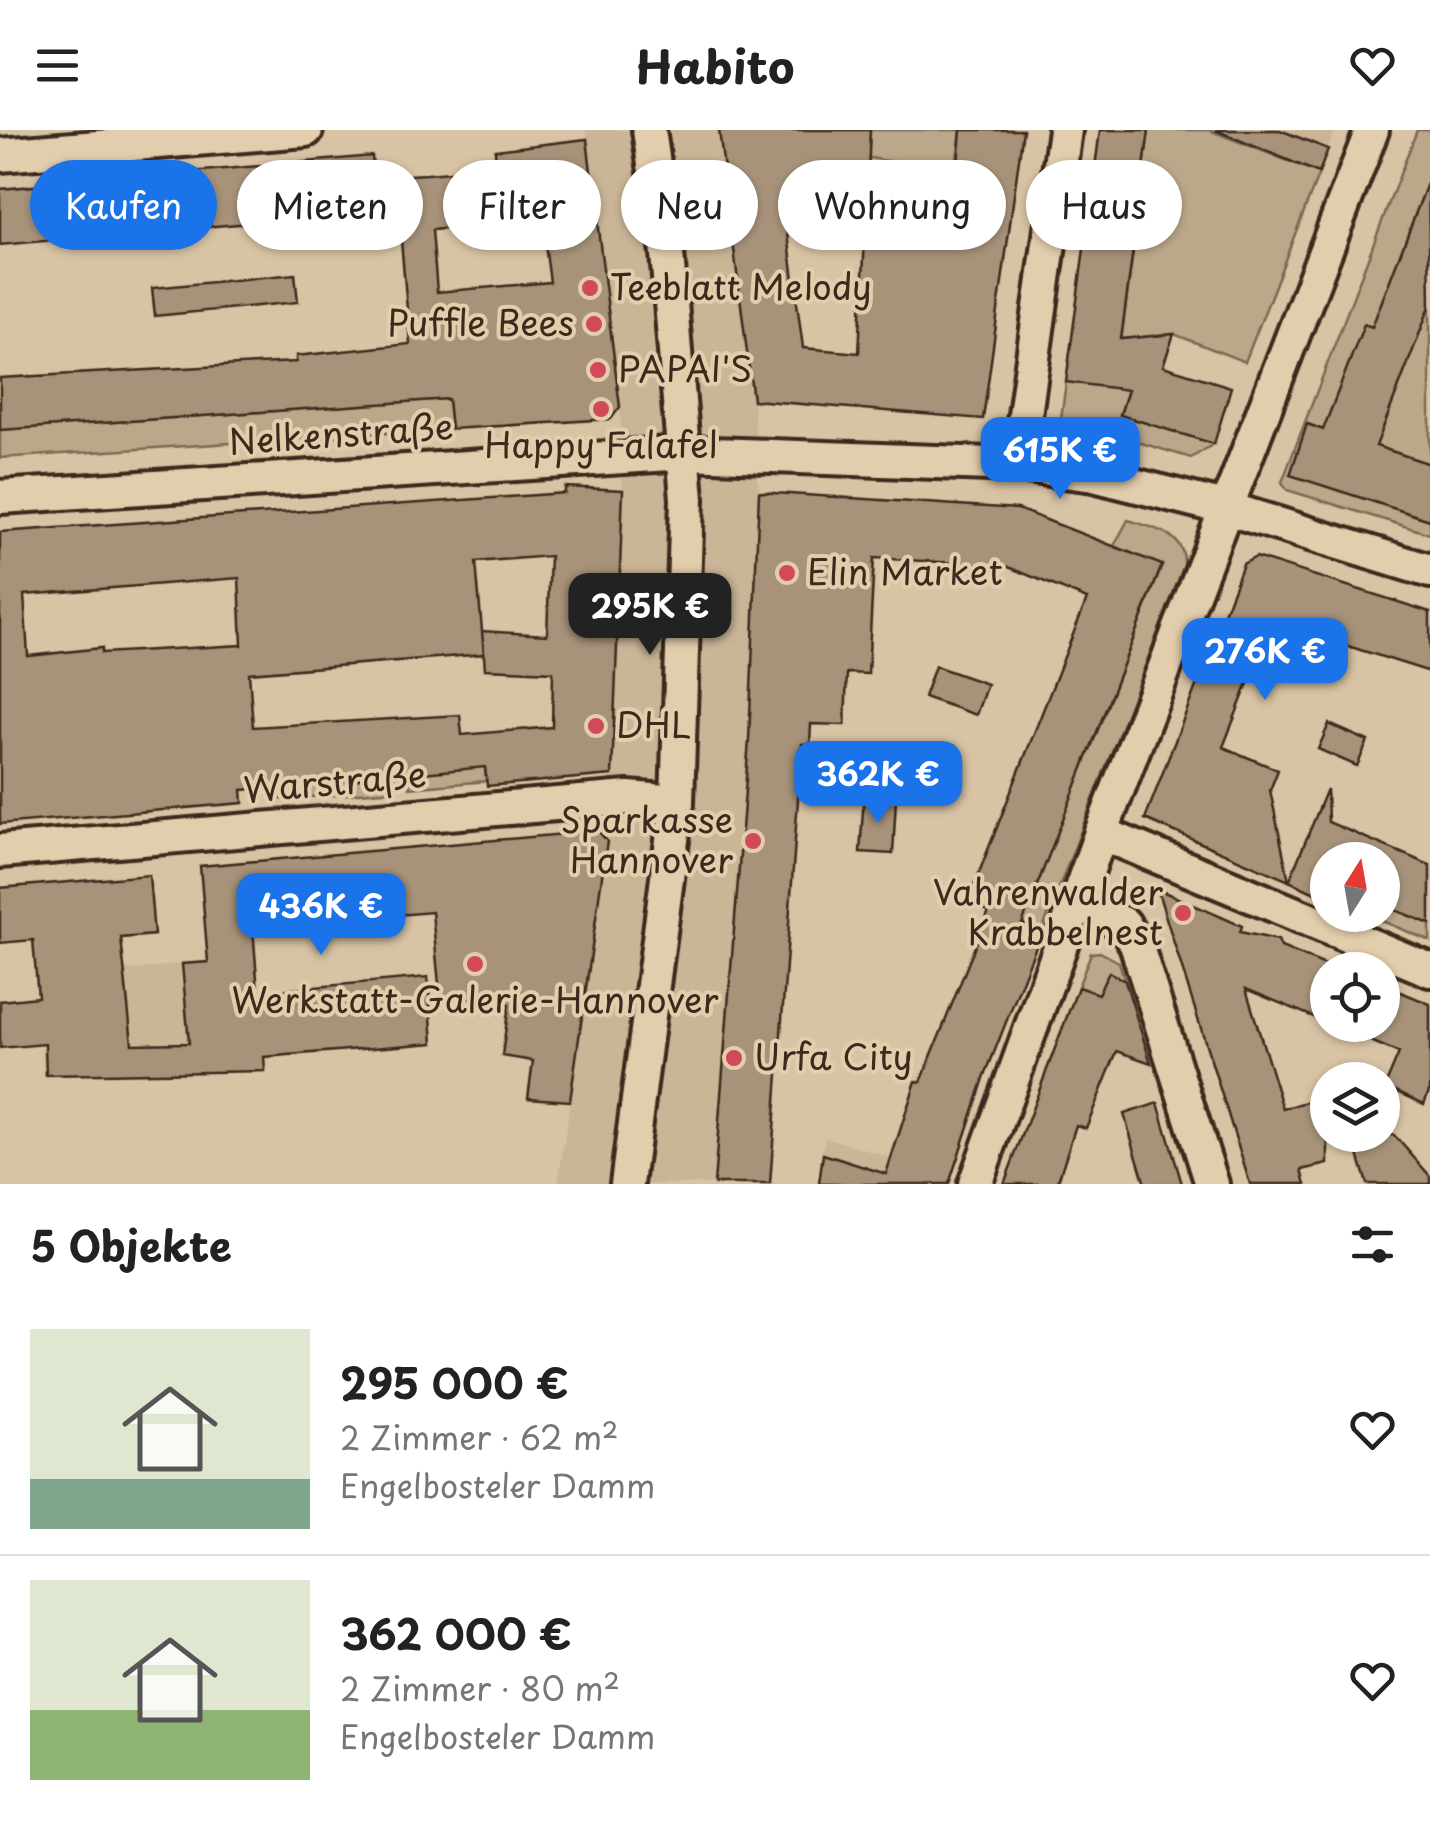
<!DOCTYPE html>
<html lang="de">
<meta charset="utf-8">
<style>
:root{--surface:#fff;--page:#f6f6f6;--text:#222;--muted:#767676;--line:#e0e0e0;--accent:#1a73e8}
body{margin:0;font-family:"Playpen Sans",sans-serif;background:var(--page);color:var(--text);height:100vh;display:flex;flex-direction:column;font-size:38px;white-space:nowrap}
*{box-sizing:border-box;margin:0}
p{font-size:32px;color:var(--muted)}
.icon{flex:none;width:55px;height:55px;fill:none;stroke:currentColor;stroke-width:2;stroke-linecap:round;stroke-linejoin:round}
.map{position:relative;height:1054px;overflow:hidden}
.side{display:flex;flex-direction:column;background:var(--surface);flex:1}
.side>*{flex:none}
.top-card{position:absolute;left:30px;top:30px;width:1370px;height:90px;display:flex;gap:20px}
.needle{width:65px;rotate:11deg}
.tools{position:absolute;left:1310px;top:712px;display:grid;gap:20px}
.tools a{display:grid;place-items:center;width:90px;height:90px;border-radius:50%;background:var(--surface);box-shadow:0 2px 8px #0004;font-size:50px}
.price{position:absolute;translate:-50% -85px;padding:0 22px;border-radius:20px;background:var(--accent);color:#fff;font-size:32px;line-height:65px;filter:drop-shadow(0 2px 5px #0008)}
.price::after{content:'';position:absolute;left:50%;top:60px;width:30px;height:22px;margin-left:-15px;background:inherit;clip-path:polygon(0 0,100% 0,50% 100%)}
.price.on{background:#222;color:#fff}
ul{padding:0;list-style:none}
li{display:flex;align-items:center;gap:30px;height:250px;padding:0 30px}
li+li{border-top:2px solid var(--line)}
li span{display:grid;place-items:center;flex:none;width:280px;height:200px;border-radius:0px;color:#555}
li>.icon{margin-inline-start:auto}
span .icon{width:120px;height:120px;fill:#fffc;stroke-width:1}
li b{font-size:42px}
h2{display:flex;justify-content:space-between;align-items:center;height:120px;padding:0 30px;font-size:42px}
.chip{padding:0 35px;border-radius:45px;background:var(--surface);box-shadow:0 2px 8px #0004;font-size:35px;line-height:90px}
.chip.on{background:var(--accent);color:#fff}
header{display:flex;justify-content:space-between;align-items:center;height:130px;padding:0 30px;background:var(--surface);font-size:45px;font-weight:700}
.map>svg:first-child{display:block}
</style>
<header><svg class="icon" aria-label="menu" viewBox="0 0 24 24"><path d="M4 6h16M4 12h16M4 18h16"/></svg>Habito<svg class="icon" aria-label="heart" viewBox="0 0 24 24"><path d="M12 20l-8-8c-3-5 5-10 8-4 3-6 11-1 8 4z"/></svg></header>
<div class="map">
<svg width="1430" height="1054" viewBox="0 0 1430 1054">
<rect width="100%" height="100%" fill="#d8c3a4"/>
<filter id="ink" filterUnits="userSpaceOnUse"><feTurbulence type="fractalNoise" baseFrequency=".01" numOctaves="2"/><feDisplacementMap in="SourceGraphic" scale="20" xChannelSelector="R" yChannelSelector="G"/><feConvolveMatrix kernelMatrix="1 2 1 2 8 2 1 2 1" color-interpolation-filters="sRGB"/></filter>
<g filter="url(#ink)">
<g fill="#cab597">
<path d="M 586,0 L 719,0 L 753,270 L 759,362 L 749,600 L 714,1054 L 558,1054 L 607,711 L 623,360 L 620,277 Z"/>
<path d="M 1209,0 L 1335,0 L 1319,43 Z"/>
<path d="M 63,831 L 65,848 L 182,834 L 192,942 L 44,946 L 35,834 Z"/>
<path d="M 825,1007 L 951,1047 L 819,1054 Z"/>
</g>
<g fill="#bba78a" stroke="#7b6854" stroke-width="2.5">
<path d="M 865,0 L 961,0 L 955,42 L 869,28 Z"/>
<path d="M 1149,0 L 1209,0 L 1319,43 L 1245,232 L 1174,204 L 1144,207 L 1120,285 L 1214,314 L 1191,328 L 1061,289 L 1066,252 L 1115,257 Z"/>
<path d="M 1417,0 L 1430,0 L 1430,47 L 1372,197 L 1324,300 L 1308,294 L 1291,345 L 1430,390 L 1430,404 L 1287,360 L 1282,352 Z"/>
<path d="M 1430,176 L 1430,334 L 1368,315 L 1379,307 Z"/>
<path d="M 448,269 L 451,299 L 0,328 L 0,300 Z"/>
<path d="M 1128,390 C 1154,398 1186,403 1184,436 L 1042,801 L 1022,793 L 1162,436 L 1114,416 Z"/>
<path d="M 485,636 L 486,651 L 410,658 L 409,644 Z"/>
<path d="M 394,646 L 395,660 L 273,670 L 271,657 Z"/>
<path d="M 1383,775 L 1430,794 L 1430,811 L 1368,785 L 1382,785 Z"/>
<path d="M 1100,822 L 1119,832 L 1134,878 L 1078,857 L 1091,823 Z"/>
</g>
<g fill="#a8937a" stroke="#3b2a1e" stroke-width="2.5" fill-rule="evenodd">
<path d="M 719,0 L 870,0 L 866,88 L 952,102 L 961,0 L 1023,0 L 983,289 L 753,270 ZM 866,88 L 859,223 L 803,218 L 787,96 Z"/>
<path d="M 1100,0 L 1149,0 L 1121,209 L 1174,204 L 1163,236 L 1231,257 L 1214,314 L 1120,285 L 1128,260 L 1066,252 Z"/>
<path d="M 1215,0 L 1280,0 L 1328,19 L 1319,43 Z"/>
<path d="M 587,9 L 620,277 L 611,289 L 451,299 L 448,269 L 0,300 L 0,248 L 296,232 L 296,226 L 410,214 L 401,110 L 357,114 L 354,84 L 0,115 L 0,59 L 372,26 L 374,47 L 427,44 L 496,38 L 495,20 ZM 540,78 L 550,152 L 437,162 L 432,100 L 476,96 L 475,85 Z"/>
<path d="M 1428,51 L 1430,176 L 1376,316 L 1430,334 L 1430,390 L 1290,345 L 1307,294 L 1323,300 L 1364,194 L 1372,197 Z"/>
<path d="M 295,144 L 298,172 L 155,186 L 152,158 Z"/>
<path d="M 565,357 L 623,360 L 612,645 L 487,656 L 485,637 L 242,660 L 243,673 L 0,694 L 0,402 L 565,363 ZM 550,426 L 547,505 L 482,501 L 485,539 L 553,542 L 552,597 L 462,605 L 460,585 L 253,597 L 249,543 L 484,524 L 476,432 ZM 239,448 L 242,515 L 102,523 L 102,518 L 28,526 L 24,465 Z"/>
<path d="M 759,362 L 1018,379 L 1162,435 L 1022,794 L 1042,801 L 984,948 L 949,1054 L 819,1054 L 823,1024 L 886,1044 L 916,951 L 921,952 L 989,781 L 967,773 L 1087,469 L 1006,436 L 874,428 L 868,544 L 847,543 L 845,595 L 811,594 L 810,614 L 802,614 L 770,1054 L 714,1054 L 749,610 Z"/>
<path d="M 1256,427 L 1430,482 L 1430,542 L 1272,492 L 1223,617 L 1278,640 L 1270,660 L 1289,751 L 1145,689 L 1243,434 Z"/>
<path d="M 935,536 L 987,554 L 976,585 L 924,567 Z"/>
<path d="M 1329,594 L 1368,611 L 1357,636 L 1318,619 Z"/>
<path d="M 1327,659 L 1328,692 L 1430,735 L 1430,794 L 1382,775 L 1382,730 L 1328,730 L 1328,752 L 1320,748 L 1315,763 L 1289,751 Z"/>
<path d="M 864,667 L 896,669 L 893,724 L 860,722 Z"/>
<path d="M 598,701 L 607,711 L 570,971 L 528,968 L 533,931 L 502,926 L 509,874 L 440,865 L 432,782 L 253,797 L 258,862 L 428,847 L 433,913 L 264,927 L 265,941 L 46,945 L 45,914 L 0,918 L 0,871 L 38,867 L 33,810 L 0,813 L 0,758 L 149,745 L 154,805 L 121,808 L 132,914 L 189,913 L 182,834 L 208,832 L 200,736 Z"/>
<path d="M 1157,759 L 1242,796 L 1240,802 L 1278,810 L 1281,817 L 1328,836 L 1328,893 L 1246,859 L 1283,979 L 1318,968 L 1328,998 L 1328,1034 L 1302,1040 L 1306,1054 L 1250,1054 Z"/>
<path d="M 1109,842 L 1125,851 L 1151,933 L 1117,921 L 1086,998 L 1076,995 L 1057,1054 L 1004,1054 L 1078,857 L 1098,864 Z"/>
<path d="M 1382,854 L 1430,874 L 1430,959 L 1424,974 L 1385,956 L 1399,923 L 1333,895 L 1382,895 Z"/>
<path d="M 1158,973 L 1182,1054 L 1145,1054 L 1124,984 Z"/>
<path d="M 1364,1005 L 1394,1005 L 1430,1046 L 1430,1054 L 1367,1054 L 1357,1021 Z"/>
</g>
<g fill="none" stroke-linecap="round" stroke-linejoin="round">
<defs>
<g id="street">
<path d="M 0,25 L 306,0"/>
<path d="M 1018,335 L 1065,0"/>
<path d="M 0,367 L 686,323 L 1018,335 L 1094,345 L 1229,379 L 1430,441"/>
<path d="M 1101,703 L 1430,840"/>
<path d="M 0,721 L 628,668 L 677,672"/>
<path d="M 1075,771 L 1124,794 L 1136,814 L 1212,1054"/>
<path d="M 627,1054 L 677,672 L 687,369 L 667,123 L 649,0"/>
<path d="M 975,1054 L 1101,703 L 1372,0"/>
</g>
</defs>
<use href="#street" stroke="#3b2a1e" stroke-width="40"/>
<use href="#street" stroke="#e2cdac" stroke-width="32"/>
</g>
</g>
<g fill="#d1495b" stroke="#e2cdac" stroke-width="4">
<circle cx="590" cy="158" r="10"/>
<circle cx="594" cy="194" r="10"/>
<circle cx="598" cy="240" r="10"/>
<circle cx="601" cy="279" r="10"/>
<circle cx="787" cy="443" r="10"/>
<circle cx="596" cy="596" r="10"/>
<circle cx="753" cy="711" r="10"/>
<circle cx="1183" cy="783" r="10"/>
<circle cx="475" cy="834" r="10"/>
<circle cx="734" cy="928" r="10"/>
</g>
<g text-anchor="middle" stroke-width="8" stroke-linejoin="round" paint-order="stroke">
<g font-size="35" fill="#3b2a1e" stroke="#e2cdac" text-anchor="start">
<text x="610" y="170">Teeblatt Melody</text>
<text x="574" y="206" text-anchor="end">Puffle Bees</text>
<text x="618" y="252">PAPAI'S</text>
<text x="601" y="328" text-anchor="middle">Happy Falafel</text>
<text x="807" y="455">Elin Market</text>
<text x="616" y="608">DHL</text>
<text x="733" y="703" text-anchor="end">Sparkasse<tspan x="733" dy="40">Hannover</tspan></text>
<text x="1163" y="775" text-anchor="end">Vahrenwalder<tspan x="1163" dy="40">Krabbelnest</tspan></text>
<text x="475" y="883" text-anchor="middle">Werkstatt-Galerie-Hannover</text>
<text x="754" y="940">Urfa City</text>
</g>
<g font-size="35" fill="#3b2a1e" stroke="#e2cdac">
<text transform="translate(341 305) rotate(-4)" y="12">Nelkenstraße</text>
<text transform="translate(335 653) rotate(-5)" y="12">Warstraße</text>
</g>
</g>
</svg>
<div class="tools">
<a><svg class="needle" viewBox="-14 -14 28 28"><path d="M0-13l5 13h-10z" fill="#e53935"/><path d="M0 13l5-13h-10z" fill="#767676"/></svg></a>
<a><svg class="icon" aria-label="locate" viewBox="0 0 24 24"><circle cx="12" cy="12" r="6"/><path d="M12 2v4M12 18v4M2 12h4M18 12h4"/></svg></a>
<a><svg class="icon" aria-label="layers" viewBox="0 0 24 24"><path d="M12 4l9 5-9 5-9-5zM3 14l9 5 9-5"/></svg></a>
</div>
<b class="price" style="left:1060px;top:372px">615K €</b>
<b class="price on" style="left:650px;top:528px">295K €</b>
<b class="price" style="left:1265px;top:573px">276K €</b>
<b class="price" style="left:878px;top:696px">362K €</b>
<b class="price" style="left:321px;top:828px">436K €</b>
<div class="top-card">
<a class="chip on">Kaufen</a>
<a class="chip">Mieten</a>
<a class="chip">Filter</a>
<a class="chip">Neu</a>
<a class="chip">Wohnung</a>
<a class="chip">Haus</a>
</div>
</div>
<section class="side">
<h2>5 Objekte<svg class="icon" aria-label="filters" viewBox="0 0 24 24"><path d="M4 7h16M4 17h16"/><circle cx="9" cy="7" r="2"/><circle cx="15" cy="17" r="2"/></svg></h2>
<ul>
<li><span style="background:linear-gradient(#dfe7d0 75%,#7fa58c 0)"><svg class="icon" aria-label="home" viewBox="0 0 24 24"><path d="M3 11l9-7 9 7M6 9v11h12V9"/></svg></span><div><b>295 000 €</b><p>2 Zimmer · 62 m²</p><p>Engelbosteler Damm</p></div><svg class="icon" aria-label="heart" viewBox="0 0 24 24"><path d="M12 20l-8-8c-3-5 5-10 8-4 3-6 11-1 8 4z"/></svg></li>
<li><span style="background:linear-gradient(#dfe7d0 65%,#8fb573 0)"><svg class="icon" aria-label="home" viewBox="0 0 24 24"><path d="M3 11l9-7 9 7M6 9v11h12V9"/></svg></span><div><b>362 000 €</b><p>2 Zimmer · 80 m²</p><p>Engelbosteler Damm</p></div><svg class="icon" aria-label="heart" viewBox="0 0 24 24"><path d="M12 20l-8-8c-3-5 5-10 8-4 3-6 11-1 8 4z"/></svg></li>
</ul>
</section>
